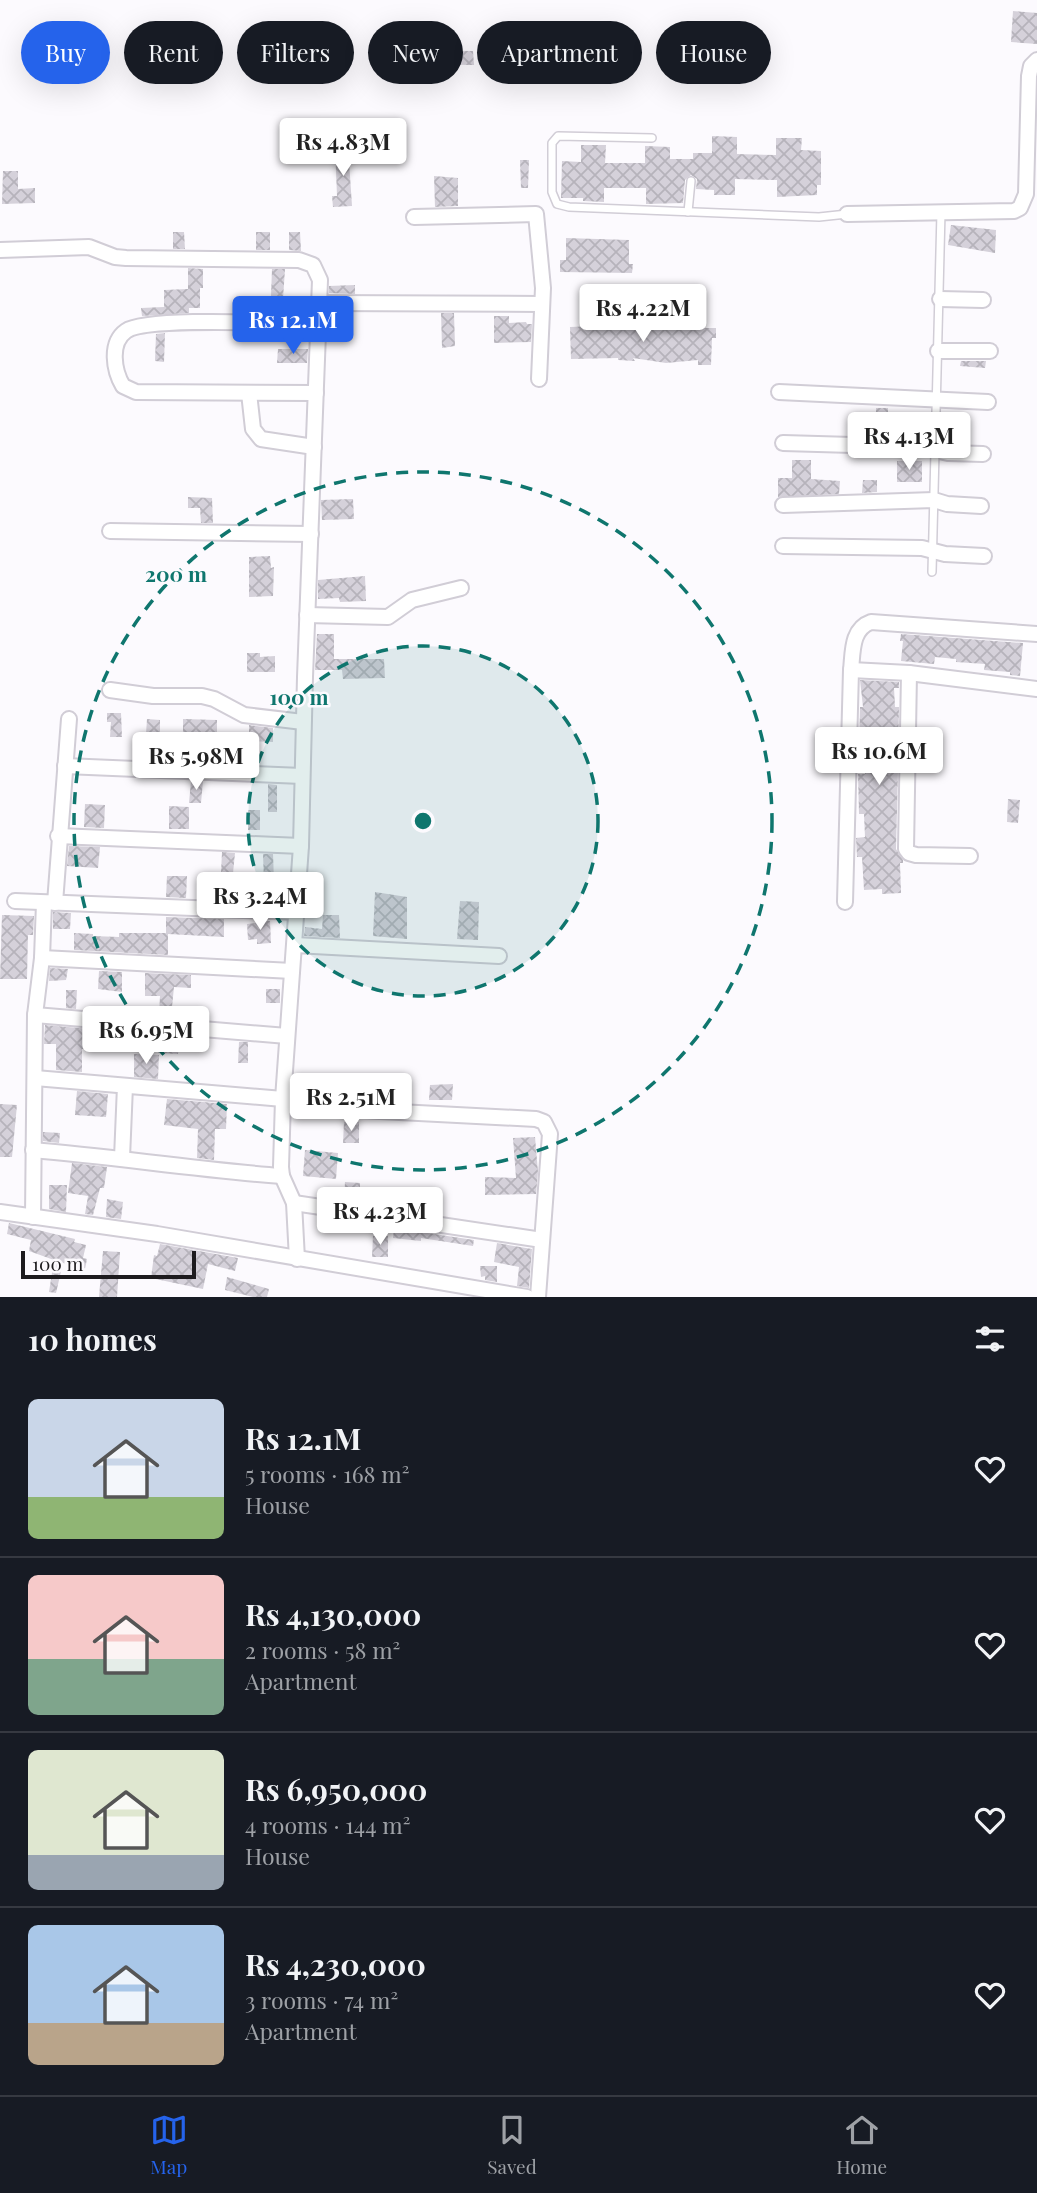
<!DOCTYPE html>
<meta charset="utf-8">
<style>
:root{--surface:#171b24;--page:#242831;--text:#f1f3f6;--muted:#9ea1a6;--line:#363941;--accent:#2563eb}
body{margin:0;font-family:"Playfair Display",serif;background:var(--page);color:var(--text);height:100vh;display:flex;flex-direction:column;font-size:26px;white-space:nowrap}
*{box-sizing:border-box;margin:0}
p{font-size:23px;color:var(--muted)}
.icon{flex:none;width:38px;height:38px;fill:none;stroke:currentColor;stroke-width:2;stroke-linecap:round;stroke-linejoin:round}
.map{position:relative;height:1297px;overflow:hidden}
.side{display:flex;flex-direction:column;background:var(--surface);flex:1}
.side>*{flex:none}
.top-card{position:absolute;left:21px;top:21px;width:996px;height:63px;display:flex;gap:14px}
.scale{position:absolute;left:21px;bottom:18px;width:175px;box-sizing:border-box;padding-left:7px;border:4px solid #1d1b1e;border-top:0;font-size:19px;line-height:24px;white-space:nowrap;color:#1d1b1e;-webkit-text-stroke:5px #fcfafe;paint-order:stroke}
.price{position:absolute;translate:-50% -60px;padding:0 16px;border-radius:7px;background:#fff;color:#222;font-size:23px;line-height:46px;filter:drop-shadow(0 2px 4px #0008)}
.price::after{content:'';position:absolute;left:50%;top:42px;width:21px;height:16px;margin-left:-10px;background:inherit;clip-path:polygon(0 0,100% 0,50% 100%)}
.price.active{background:var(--accent);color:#fff}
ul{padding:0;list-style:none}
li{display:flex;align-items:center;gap:21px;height:175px;padding:0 28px}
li+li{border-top:2px solid var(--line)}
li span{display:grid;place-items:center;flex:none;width:196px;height:140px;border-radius:10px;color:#555}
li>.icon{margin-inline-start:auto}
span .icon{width:84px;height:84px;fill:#fffc;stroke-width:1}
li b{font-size:30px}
h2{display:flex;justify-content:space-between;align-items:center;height:84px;padding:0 28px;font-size:30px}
.tag{padding:0 24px;border-radius:32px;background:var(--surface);box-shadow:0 7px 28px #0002;font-size:24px;line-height:63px}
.tag.active{background:var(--accent);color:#fff}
.dock{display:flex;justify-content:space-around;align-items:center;height:98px;border-top:2px solid var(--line);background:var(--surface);font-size:19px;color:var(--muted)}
.dock a{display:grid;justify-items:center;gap:4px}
.dock .active{color:var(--accent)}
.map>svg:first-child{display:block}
</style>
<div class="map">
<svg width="1037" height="1297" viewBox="0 0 1037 1297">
<defs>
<pattern id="building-cross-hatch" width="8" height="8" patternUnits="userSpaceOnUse" patternTransform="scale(1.75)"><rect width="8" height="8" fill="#d5d1da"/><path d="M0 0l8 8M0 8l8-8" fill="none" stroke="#b6b3bb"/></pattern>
</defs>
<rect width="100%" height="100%" fill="#fcfafe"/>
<g fill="url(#building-cross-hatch)">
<path d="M 1013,11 L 1037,13 L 1037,44 L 1011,42 Z"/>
<path d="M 398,50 L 473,51 L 474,65 L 398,64 Z"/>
<path d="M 712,136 L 737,137 L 737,154 L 776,155 L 776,138 L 802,138 L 801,150 L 821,151 L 821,185 L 817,185 L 817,195 L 777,197 L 777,180 L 735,179 L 735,195 L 714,195 L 714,190 L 696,189 L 697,179 L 691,175 L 685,180 L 683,203 L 646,204 L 646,188 L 604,188 L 604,202 L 583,201 L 583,198 L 561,198 L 562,161 L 581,162 L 581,145 L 606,145 L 605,163 L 645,163 L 645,146 L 670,147 L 670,159 L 693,159 L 693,153 L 712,153 Z"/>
<path d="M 348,146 L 352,206 L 333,207 L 332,196 L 337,196 L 335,147 Z"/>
<path d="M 520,160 L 529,160 L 528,188 L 521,188 Z"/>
<path d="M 3,171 L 18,171 L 18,189 L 35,188 L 35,203 L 2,204 Z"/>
<path d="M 434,176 L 458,178 L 458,206 L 435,207 Z"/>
<path d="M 951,225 L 996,230 L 995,253 L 948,245 Z"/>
<path d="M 173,232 L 184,232 L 185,249 L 173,249 Z"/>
<rect x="256" y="232" width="14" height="18"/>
<path d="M 289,232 L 300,232 L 301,251 L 289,250 Z"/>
<path d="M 566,238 L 629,240 L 629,264 L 633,264 L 632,273 L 560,272 L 560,260 L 566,260 Z"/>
<path d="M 188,268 L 203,269 L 203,288 L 200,288 L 200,308 L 189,308 L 189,313 L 142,316 L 141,308 L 164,307 L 164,290 L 188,289 Z"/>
<path d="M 272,269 L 285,269 L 283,299 L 306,298 L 307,314 L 260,313 L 260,296 L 271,296 Z"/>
<path d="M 355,285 L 355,294 L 329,293 L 329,286 Z"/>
<path d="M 441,313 L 454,313 L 455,346 L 442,348 Z"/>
<path d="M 494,316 L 509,316 L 509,323 L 526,322 L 527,324 L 532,324 L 531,342 L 494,343 Z"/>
<path d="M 595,326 L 596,328 L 716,328 L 716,338 L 712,338 L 711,365 L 698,365 L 698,360 L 666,363 L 633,358 L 635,361 L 618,360 L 618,358 L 571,359 L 570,327 Z"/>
<path d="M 165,333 L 164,362 L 155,361 L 156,334 Z"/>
<path d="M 278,349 L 308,349 L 307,363 L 277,363 Z"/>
<path d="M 961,361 L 986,361 L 985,368 L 960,366 Z"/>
<path d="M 876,408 L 888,408 L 888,412 L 925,412 L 923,431 L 876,431 Z"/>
<path d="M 792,460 L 811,460 L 811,479 L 840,481 L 839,494 L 778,497 L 778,478 L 792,478 Z"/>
<rect x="897" y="461" width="25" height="21"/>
<path d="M 863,480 L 877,480 L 877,492 L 862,493 Z"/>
<path d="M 188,497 L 212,498 L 213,523 L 201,523 L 200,508 L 188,508 Z"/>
<path d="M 353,499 L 354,519 L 322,520 L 321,500 Z"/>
<path d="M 270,556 L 271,568 L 274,567 L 273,596 L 249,597 L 249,557 Z"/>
<path d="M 365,576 L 366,601 L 340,602 L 339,598 L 318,599 L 318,580 Z"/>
<path d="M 317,634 L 334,634 L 334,659 L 384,659 L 385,678 L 343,679 L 342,670 L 315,670 Z"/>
<path d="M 901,634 L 1023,643 L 1020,676 L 1010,675 L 1010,672 L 984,670 L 985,664 L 956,662 L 956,659 L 935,657 L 934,664 L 901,661 L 903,641 L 900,641 Z"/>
<path d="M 247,653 L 260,653 L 260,657 L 275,656 L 275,672 L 247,672 Z"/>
<path d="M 860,680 L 899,682 L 899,688 L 894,688 L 895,707 L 899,707 L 898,753 L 894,753 L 895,771 L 898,771 L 896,849 L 903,860 L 903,863 L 900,863 L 901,893 L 882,894 L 882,889 L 864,890 L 862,857 L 857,857 L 856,838 L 865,837 L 864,814 L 859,814 L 858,774 L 865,774 L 865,749 L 859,750 L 860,707 L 863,707 Z"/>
<path d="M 107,713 L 121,713 L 122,737 L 110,737 L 111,722 L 107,722 Z"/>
<path d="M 147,719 L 160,720 L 160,735 L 146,734 Z"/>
<path d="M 183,719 L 217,720 L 217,743 L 183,742 Z"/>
<path d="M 249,725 L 273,728 L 273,742 L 249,741 Z"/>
<path d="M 191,781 L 203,781 L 201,803 L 189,803 Z"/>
<path d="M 268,784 L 277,785 L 277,812 L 268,812 Z"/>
<path d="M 1008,799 L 1020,800 L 1018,823 L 1007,822 Z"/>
<path d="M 85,804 L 105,805 L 104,828 L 84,827 Z"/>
<path d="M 169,806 L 189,807 L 189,829 L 169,829 Z"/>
<rect x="248" y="810" width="12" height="20"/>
<path d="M 69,846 L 100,847 L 98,868 L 67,866 Z"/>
<path d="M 222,852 L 235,853 L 233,873 L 221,873 Z"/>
<path d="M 263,854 L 273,854 L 274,881 L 264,882 Z"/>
<path d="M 167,876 L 187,876 L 186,898 L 166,897 Z"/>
<path d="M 375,892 L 407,897 L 407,939 L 373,936 Z"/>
<path d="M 460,901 L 479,902 L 478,940 L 457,939 Z"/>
<path d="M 53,912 L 71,913 L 70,929 L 53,929 Z"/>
<path d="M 2,915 L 34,916 L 33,935 L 28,935 L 27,979 L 0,979 Z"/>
<path d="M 323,915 L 339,915 L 340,938 L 304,936 L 305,927 L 322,929 Z"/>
<path d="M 166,917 L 224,919 L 224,937 L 168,934 L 168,955 L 74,950 L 74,933 L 93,934 L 93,936 L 119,937 L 119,933 L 166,933 Z"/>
<path d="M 256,920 L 270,921 L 271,943 L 257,944 L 257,939 L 248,940 L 247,924 L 256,923 Z"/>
<path d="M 50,968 L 68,969 L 66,980 L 49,981 Z"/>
<path d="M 99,971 L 122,972 L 122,992 L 98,989 Z"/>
<path d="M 145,973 L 191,975 L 191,988 L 174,987 L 171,1017 L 159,1016 L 160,996 L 145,996 Z"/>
<rect x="266" y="989" width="14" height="14"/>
<path d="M 66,990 L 77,990 L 76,1009 L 66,1008 Z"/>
<path d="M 45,1025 L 102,1030 L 102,1049 L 82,1049 L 82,1072 L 56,1070 L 56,1044 L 44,1044 Z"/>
<path d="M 159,1035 L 179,1037 L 178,1054 L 158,1053 Z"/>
<path d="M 239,1042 L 248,1042 L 248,1063 L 238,1063 Z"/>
<path d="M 134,1054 L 159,1055 L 158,1079 L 134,1077 Z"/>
<path d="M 297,1074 L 311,1074 L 310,1092 L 297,1091 Z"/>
<path d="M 367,1081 L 397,1084 L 394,1099 L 368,1100 Z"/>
<path d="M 453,1084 L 452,1100 L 429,1100 L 430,1085 Z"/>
<path d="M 77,1091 L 108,1094 L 106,1117 L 75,1115 Z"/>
<path d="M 167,1099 L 227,1104 L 226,1129 L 215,1129 L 214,1160 L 197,1158 L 198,1129 L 164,1125 Z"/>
<path d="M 0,1104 L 17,1105 L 12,1157 L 0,1157 Z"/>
<path d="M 344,1122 L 359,1122 L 359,1143 L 343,1143 Z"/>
<path d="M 43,1132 L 60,1133 L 59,1143 L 43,1141 Z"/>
<path d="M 535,1137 L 538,1172 L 536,1194 L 485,1195 L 485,1177 L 516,1178 L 513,1138 Z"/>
<path d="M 305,1150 L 338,1153 L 336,1179 L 303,1176 Z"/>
<path d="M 72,1163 L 107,1167 L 104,1188 L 100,1188 L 93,1215 L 85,1214 L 88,1196 L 68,1193 Z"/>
<path d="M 345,1182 L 360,1183 L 360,1203 L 344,1201 Z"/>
<path d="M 49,1185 L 67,1185 L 66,1212 L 49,1209 Z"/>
<path d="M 399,1196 L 426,1201 L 424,1213 L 397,1209 Z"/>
<path d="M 107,1199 L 123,1202 L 121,1219 L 106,1217 Z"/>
<path d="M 9,1223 L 75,1239 L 74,1242 L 86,1245 L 83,1258 L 87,1259 L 85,1269 L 63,1263 L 56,1293 L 49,1292 L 54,1260 L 29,1251 L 31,1240 L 7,1234 Z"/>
<path d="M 394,1228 L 474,1240 L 473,1246 L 421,1238 L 421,1241 L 393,1238 Z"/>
<path d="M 373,1236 L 388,1236 L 388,1257 L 372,1257 Z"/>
<path d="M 497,1243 L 532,1249 L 529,1288 L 517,1286 L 519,1267 L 494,1262 Z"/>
<path d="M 160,1244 L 238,1258 L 235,1271 L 208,1264 L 203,1289 L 151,1278 L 154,1255 L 157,1256 Z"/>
<path d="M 103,1251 L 120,1252 L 117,1297 L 99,1297 Z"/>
<path d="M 480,1266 L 497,1266 L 497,1282 L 485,1280 L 485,1276 L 481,1277 Z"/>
<path d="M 227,1277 L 269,1289 L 267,1297 L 253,1297 L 225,1290 Z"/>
</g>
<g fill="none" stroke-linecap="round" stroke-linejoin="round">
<defs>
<g id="lane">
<path d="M 652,138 L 558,136 L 552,143 L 552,192 L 557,204 L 569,207 L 819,217 L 847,214"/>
<path d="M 688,212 L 691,181"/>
<path d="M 932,572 L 941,212"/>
</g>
<g id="street">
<path d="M 847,214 L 1014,211 L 1020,208 L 1026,194 L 1029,76 L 1031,66 L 1037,60"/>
<path d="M 414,217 L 536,214 L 543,288 L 539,379"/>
<path d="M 0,250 L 89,247 L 115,257 L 126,258 L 299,260 L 313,265 L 320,280 L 305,677 L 301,846 L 283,1099 L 281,1167 L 282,1176 L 294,1203 L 297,1259"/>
<path d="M 940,299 L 983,300"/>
<path d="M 319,303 L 542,304"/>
<path d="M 938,351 L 990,351"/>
<path d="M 779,392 L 988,402"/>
<path d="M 249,393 L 253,429 L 261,439 L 314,447"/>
<path d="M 316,393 L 136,392 L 123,386 C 114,371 109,343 126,331 C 147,316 285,324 318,324"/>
<path d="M 783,443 L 922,447 L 948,453 L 983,454"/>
<path d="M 783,505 L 934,500 L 947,504 L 981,506"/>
<path d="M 110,531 L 311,534"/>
<path d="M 783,546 L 922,548 L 945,554 L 984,556"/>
<path d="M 307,615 L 388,617 L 412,600 L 461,588"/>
<path d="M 851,670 L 909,673 L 1037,689"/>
<path d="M 909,673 L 906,849 L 909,853 L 916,855 L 970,856"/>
<path d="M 110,690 L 153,696 L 202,696 L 214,699 L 244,715 L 303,722"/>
<path d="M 65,766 L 302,776"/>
<path d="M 58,836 L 301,846"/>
<path d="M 15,901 L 297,912"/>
<path d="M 845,902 L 851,670 C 853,652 851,629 871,622 L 1037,634"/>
<path d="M 55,903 L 69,719"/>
<path d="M 295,945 L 499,956"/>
<path d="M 42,958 L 292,971"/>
<path d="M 35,1015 L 287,1036"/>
<path d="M 35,1078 L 283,1099"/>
<path d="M 283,1106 L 536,1119 L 544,1122 L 550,1134 L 538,1297"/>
<path d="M 33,1150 C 116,1157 199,1170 282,1176"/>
<path d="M 122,1158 L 125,1086"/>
<path d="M 294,1203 L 542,1240"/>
<path d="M 0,1212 L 157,1234 L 527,1297"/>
<path d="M 33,1217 L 35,1015 L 42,958 L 44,903"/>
</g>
</defs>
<use href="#lane" stroke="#d1cdd6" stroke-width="10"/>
<use href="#street" stroke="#d1cdd6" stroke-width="18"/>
<use href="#lane" stroke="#fff" stroke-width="7"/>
<use href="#street" stroke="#fff" stroke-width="14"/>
</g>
<circle cx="423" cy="821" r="175" fill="#0f766e" fill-opacity=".12"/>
<g fill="none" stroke="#0f766e" stroke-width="3.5" stroke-dasharray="12 9">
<circle cx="423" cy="821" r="175"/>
<circle cx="423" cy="821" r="349"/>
</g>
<circle cx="423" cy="821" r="10" fill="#0f766e" stroke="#fcfafe" stroke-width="3.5"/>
<g font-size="21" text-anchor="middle" font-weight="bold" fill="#0f766e" stroke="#fcfafe" stroke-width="5" stroke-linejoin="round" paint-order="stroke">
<text x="176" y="582">200 m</text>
<text x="299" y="705">100 m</text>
</g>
</svg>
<div class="scale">100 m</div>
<b class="price" style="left:343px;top:178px">Rs 4.83M</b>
<b class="price" style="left:643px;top:344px">Rs 4.22M</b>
<b class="price active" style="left:293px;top:356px">Rs 12.1M</b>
<b class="price" style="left:909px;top:472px">Rs 4.13M</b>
<b class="price" style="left:879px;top:787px">Rs 10.6M</b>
<b class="price" style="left:196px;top:792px">Rs 5.98M</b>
<b class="price" style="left:260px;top:932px">Rs 3.24M</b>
<b class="price" style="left:146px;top:1066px">Rs 6.95M</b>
<b class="price" style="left:351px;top:1133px">Rs 2.51M</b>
<b class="price" style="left:380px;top:1247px">Rs 4.23M</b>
<div class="top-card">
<a class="tag active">Buy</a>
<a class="tag">Rent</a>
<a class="tag">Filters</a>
<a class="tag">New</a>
<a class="tag">Apartment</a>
<a class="tag">House</a>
</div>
</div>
<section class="side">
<h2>10 homes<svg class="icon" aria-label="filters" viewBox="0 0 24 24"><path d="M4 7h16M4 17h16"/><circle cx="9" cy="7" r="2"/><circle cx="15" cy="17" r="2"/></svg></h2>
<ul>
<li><span style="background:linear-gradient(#c9d6e8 70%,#8fb573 0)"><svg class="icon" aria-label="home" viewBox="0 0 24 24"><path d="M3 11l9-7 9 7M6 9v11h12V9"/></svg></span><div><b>Rs 12.1M</b><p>5 rooms · 168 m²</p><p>House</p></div><svg class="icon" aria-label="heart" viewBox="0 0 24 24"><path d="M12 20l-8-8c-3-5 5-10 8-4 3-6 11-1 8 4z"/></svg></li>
<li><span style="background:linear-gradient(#f6c9c9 60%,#7fa58c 0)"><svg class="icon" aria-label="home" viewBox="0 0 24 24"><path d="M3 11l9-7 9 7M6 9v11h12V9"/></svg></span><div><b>Rs 4,130,000</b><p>2 rooms · 58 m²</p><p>Apartment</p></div><svg class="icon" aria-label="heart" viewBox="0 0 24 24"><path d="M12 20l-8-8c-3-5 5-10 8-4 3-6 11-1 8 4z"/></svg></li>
<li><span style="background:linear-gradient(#dfe7d0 75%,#9aa5b1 0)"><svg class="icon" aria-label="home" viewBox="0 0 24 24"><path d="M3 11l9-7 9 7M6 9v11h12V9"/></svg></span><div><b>Rs 6,950,000</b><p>4 rooms · 144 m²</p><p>House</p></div><svg class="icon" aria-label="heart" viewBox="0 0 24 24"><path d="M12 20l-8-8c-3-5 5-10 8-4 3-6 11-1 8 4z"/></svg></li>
<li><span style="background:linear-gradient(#a9c7e8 70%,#b9a48a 0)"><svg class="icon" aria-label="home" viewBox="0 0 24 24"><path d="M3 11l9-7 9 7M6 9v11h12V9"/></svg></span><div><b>Rs 4,230,000</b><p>3 rooms · 74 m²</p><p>Apartment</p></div><svg class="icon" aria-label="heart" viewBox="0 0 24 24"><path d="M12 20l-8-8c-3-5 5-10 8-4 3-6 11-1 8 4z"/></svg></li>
</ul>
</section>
<nav class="dock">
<a class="active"><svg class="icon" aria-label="map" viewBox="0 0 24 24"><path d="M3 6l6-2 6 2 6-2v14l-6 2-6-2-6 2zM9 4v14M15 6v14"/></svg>Map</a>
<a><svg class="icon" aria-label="saved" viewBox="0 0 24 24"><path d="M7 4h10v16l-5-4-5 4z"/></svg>Saved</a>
<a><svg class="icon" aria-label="home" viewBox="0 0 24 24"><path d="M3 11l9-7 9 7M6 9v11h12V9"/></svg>Home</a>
</nav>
